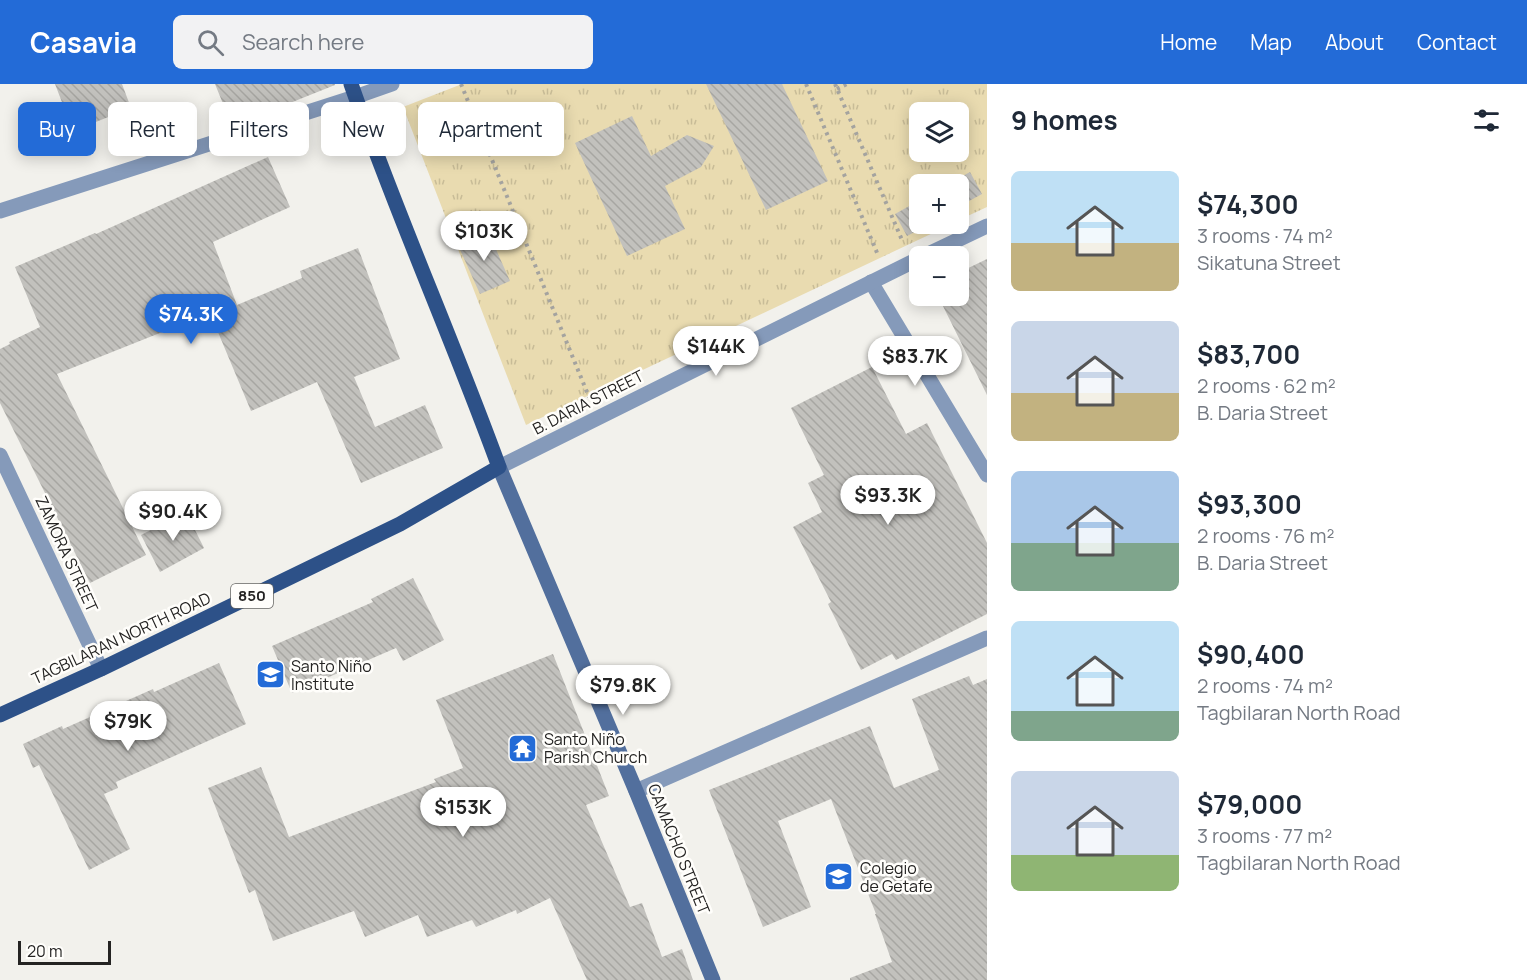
<!DOCTYPE html>
<meta charset="utf-8">
<style>
:root{--surface:#fff;--page:#f2f2f3;--text:#1f2937;--muted:#747a83;--accent:#236bd7}
body{margin:0;font-family:Manrope,sans-serif;background:var(--page);color:var(--text);height:100vh;display:flex;flex-direction:column;font-size:22px;white-space:nowrap}
*{box-sizing:border-box;margin:0}
p{font-size:20px;color:var(--muted)}
.icon{flex:none;width:33px;height:33px;fill:none;stroke:currentColor;stroke-width:2;stroke-linecap:round;stroke-linejoin:round}
.map{position:relative;flex:1;overflow:hidden}
.details{display:flex;flex-direction:column;background:var(--surface);width:540px}
.details>*{flex:none}
.banner{position:absolute;left:18px;top:18px;width:570px;height:54px;display:flex;gap:12px}
.fabs{position:absolute;left:909px;top:18px;display:grid;gap:12px}
.fabs a{display:grid;place-items:center;width:60px;height:60px;border-radius:9px;background:var(--surface);box-shadow:0 3px 15px #0003;font-size:30px}
.scale{position:absolute;left:18px;bottom:15px;width:93px;box-sizing:border-box;padding-left:6px;border:3px solid #242322;border-top:0;font-size:16px;line-height:21px;white-space:nowrap;color:#242322;-webkit-text-stroke:4px #fffefb;paint-order:stroke}
.price{position:absolute;translate:-50% -51px;padding:0 14px;border-radius:21px;background:#fff;color:#222;font-size:20px;line-height:39px;filter:drop-shadow(0 2px 3px #0008)}
.price::after{content:'';position:absolute;left:50%;top:36px;width:18px;height:14px;margin-left:-9px;background:inherit;clip-path:polygon(0 0,100% 0,50% 100%)}
.price.on{background:var(--accent);color:#fff}
ul{padding:0;list-style:none}
li{display:flex;align-items:center;gap:18px;height:150px;padding:0 24px}
li span{display:grid;place-items:center;flex:none;width:168px;height:120px;border-radius:9px;color:#555}
li>.icon{margin-inline-start:auto}
span .icon{width:72px;height:72px;fill:#fffc;stroke-width:1}
li b{font-size:26px}
h2{display:flex;justify-content:space-between;align-items:center;height:72px;padding:0 24px;font-size:26px}
.pill{padding:0 21px;border-radius:9px;background:var(--surface);box-shadow:0 3px 15px #0003;font-size:21px;line-height:54px}
.pill.on{background:var(--accent);color:#fff}
header{display:flex;align-items:center;gap:36px;box-sizing:border-box;height:84px;padding:0 30px;background:var(--accent);color:#fff}
header strong{font-size:28px}
nav{display:flex;gap:33px;margin-inline-start:auto;font-size:21px}
.search{width:420px;height:54px;background:var(--page);display:flex;align-items:center;gap:15px;box-sizing:border-box;padding:0 21px;border-radius:9px;color:var(--muted);font-size:22px}
main{display:flex;flex:1;min-height:0}
.map>svg:first-child{display:block}
</style>
<header>
<strong>Casavia</strong>
<div class="search"><svg class="icon" aria-label="search" viewBox="0 0 24 24"><circle cx="10" cy="10" r="6"/><path d="M15 15l6 6"/></svg>Search here</div>
<nav><a>Home</a><a>Map</a><a>About</a><a>Contact</a></nav>
</header>
<main>
<div class="map">
<svg width="987" height="896" viewBox="0 0 987 896">
<defs>
<pattern id="park-tufts" width="24" height="20" patternUnits="userSpaceOnUse" patternTransform="scale(1.5)"><rect width="24" height="20" fill="#e9dbb0"/><path d="M3 7l-1-3M5 7V3M7 7l1-3M15 17l-1-3M17 17v-4M19 17l1-3" fill="none" stroke="#c8bc97"/></pattern>
<pattern id="building-back-hatch" width="6" height="6" patternUnits="userSpaceOnUse" patternTransform="scale(1.5)"><rect width="6" height="6" fill="#c2c1bd"/><path d="M-1 5l2 2M0 0l6 6M5-1l2 2" fill="none" stroke="#a7a6a2"/></pattern>
</defs>
<rect width="100%" height="100%" fill="#f2f1ec"/>
<path fill="url(#park-tufts)" fill-rule="evenodd" d="M 462,0 L 987,0 L 987,123 L 959,136 L 958,100 L 920,100 L 920,140 L 952,140 L 526,341 L 403,23 ZM 920,28 L 958,28 L 958,68 L 920,68 Z"/>
<g fill="url(#building-back-hatch)">
<path d="M 55,0 L 122,0 L 131,24 L 73,47 Z"/>
<path d="M 215,0 L 335,0 L 335,1 L 280,23 L 281,25 L 268,31 L 232,42 Z"/>
<path d="M 706,0 L 782,0 L 828,97 L 766,126 Z"/>
<path d="M 632,32 L 651,72 L 687,51 L 714,62 L 701,83 L 665,102 L 685,145 L 627,172 L 575,59 Z"/>
<path d="M 268,73 L 290,123 L 213,158 L 237,221 L 302,194 L 300,187 L 358,164 L 400,275 L 354,293 L 375,343 L 425,321 L 443,364 L 361,399 L 317,298 L 251,327 L 210,229 L 57,290 L 146,471 L 90,499 L 0,319 L 0,265 L 10,260 L 9,258 L 40,243 L 15,183 L 95,149 L 96,150 Z"/>
<path d="M 970,88 L 982,110 L 958,123 L 958,100 L 948,100 Z"/>
<path d="M 920,116 L 920,140 L 930,140 L 907,152 L 895,130 Z"/>
<path d="M 487,145 L 510,197 L 480,210 L 457,159 Z"/>
<path d="M 987,175 L 987,311 L 938,212 L 958,212 L 958,189 Z"/>
<path d="M 872,283 L 906,350 L 927,339 L 987,459 L 987,530 L 896,576 L 892,570 L 861,586 L 828,520 L 831,518 L 793,443 L 822,428 L 808,399 L 824,391 L 791,324 Z"/>
<path d="M 186,428 L 204,464 L 160,488 L 141,451 Z"/>
<path d="M 413,494 L 444,556 L 403,577 L 396,564 L 292,609 L 272,562 L 373,518 L 371,515 Z"/>
<path d="M 553,570 L 609,712 L 586,721 L 630,823 L 642,819 L 662,873 L 682,865 L 693,896 L 587,896 L 550,814 L 517,830 L 516,826 L 476,843 L 472,836 L 427,853 L 418,831 L 365,853 L 354,827 L 273,857 L 255,806 L 249,809 L 208,704 L 261,683 L 289,753 L 436,698 L 434,695 L 463,684 L 436,616 Z"/>
<path d="M 219,579 L 246,640 L 116,698 L 118,704 L 104,710 L 130,765 L 89,786 L 39,681 L 33,684 L 23,660 L 62,642 L 63,645 L 153,605 L 154,608 Z"/>
<path d="M 969,592 L 973,601 L 987,595 L 987,896 L 850,896 L 850,894 L 892,878 L 875,830 L 876,830 L 831,715 L 778,737 L 811,823 L 763,843 L 709,706 L 870,642 L 894,704 L 939,686 L 912,615 Z"/>
</g>
<g fill="none" stroke-linecap="round" stroke-linejoin="round">
<g stroke="#a4a39f" stroke-width="4" stroke-dasharray="3 4.5" stroke-linecap="butt">
<path d="M 461,0 L 589,313"/>
<path d="M 806,0 L 878,171"/>
<path d="M 835,0 L 902,156"/>
<path d="M 837,5 L 847,0"/>
</g>
<path stroke="#859aba" stroke-width="15" d="M 636,707 L 987,554"/>
<g stroke="#859aba" stroke-width="15">
<path d="M 0,127 L 355,13 L 392,0"/>
<path d="M 924,172 L 987,142"/>
<path d="M 871,198 L 987,391"/>
<path d="M 0,371 L 101,585"/>
<path d="M 499,383 L 920,174"/>
</g>
<path stroke="#526f9d" stroke-width="15" d="M 499,383 L 636,707 L 713,896"/>
<path stroke="#2d5188" stroke-width="15" d="M 0,631 L 101,585 L 400,440 L 499,383 C 452,254 396,129 351,0"/>
</g>
<defs>
<symbol id="school-square" viewBox="-11 -11 22 22"><rect x="-9" y="-9" width="18" height="18" rx="4" fill="#236bd7" stroke="#fffefb"/><path d="M0-5L7-2L0 1L-7-2ZM-4 1L0 2.5L4 1V4Q0 6-4 4Z" fill="#fff"/></symbol>
<symbol id="temple-square" viewBox="-11 -11 22 22"><rect x="-9" y="-9" width="18" height="18" rx="4" fill="#236bd7" stroke="#fffefb"/><path d="M0-6L5-2H3V0L6.5 2.5H4V6H1.5V3h-3V6H-4V2.5H-6.5L-3 0V-2H-5Z" fill="#fff"/></symbol>
<symbol id="university-square" viewBox="-11 -11 22 22"><rect x="-9" y="-9" width="18" height="18" rx="4" fill="#236bd7" stroke="#fffefb"/><path d="M0-5L7-2L0 1L-7-2ZM-4 1L0 2.5L4 1V4Q0 6-4 4Z" fill="#fff"/></symbol>
</defs>
<g fill-rule="evenodd">
<use href="#school-square" x="254" y="574" width="33" height="33"/>
<use href="#temple-square" x="506" y="648" width="33" height="33"/>
<use href="#university-square" x="822" y="776" width="33" height="33"/>
</g>
<g text-anchor="middle" stroke-width="5" stroke-linejoin="round" paint-order="stroke">
<rect fill="#fffefb" stroke="#666563" stroke-width="1.5" x="231" y="500" width="42" height="24" rx="4.5"/>
<g font-size="15" font-weight="bold" fill="#242322">
<text x="252" y="517">850</text>
</g>
<g font-size="16" fill="#242322" stroke="#fffefb">
<text transform="translate(588 318) rotate(-27)" y="6">B. DARIA STREET</text>
<text transform="translate(67 470) rotate(65)" y="6">ZAMORA STREET</text>
<text transform="translate(121 554) rotate(-25)" y="6">TAGBILARAN NORTH ROAD</text>
<text transform="translate(679 765) rotate(68)" y="6">CAMACHO STREET</text>
</g>
<g font-size="16" fill="#242322" stroke="#fffefb" text-anchor="start">
<text x="291" y="588">Santo Niño<tspan x="291" dy="18">Institute</tspan></text>
<text x="544" y="661">Santo Niño<tspan x="544" dy="18">Parish Church</tspan></text>
<text x="860" y="790">Colegio<tspan x="860" dy="18">de Getafe</tspan></text>
</g>
</g>
</svg>
<div class="fabs">
<a><svg class="icon" aria-label="layers" viewBox="0 0 24 24"><path d="M12 4l9 5-9 5-9-5zM3 14l9 5 9-5"/></svg></a>
<a>+</a>
<a>−</a>
</div>
<div class="scale">20 m</div>
<b class="price" style="left:484px;top:178px">$103K</b>
<b class="price on" style="left:191px;top:261px">$74.3K</b>
<b class="price" style="left:716px;top:293px">$144K</b>
<b class="price" style="left:915px;top:303px">$83.7K</b>
<b class="price" style="left:888px;top:442px">$93.3K</b>
<b class="price" style="left:173px;top:458px">$90.4K</b>
<b class="price" style="left:623px;top:632px">$79.8K</b>
<b class="price" style="left:128px;top:668px">$79K</b>
<b class="price" style="left:463px;top:754px">$153K</b>
<div class="banner">
<a class="pill on">Buy</a>
<a class="pill">Rent</a>
<a class="pill">Filters</a>
<a class="pill">New</a>
<a class="pill">Apartment</a>
</div>
</div>
<section class="details">
<h2>9 homes<svg class="icon" aria-label="filters" viewBox="0 0 24 24"><path d="M4 7h16M4 17h16"/><circle cx="9" cy="7" r="2"/><circle cx="15" cy="17" r="2"/></svg></h2>
<ul>
<li><span style="background:linear-gradient(#bfe0f5 60%,#c2b280 0)"><svg class="icon" aria-label="home" viewBox="0 0 24 24"><path d="M3 11l9-7 9 7M6 9v11h12V9"/></svg></span><div><b>$74,300</b><p>3 rooms · 74 m²</p><p>Sikatuna Street</p></div></li>
<li><span style="background:linear-gradient(#c9d6e8 60%,#c2b280 0)"><svg class="icon" aria-label="home" viewBox="0 0 24 24"><path d="M3 11l9-7 9 7M6 9v11h12V9"/></svg></span><div><b>$83,700</b><p>2 rooms · 62 m²</p><p>B. Daria Street</p></div></li>
<li><span style="background:linear-gradient(#a9c7e8 60%,#7fa58c 0)"><svg class="icon" aria-label="home" viewBox="0 0 24 24"><path d="M3 11l9-7 9 7M6 9v11h12V9"/></svg></span><div><b>$93,300</b><p>2 rooms · 76 m²</p><p>B. Daria Street</p></div></li>
<li><span style="background:linear-gradient(#bfe0f5 75%,#7fa58c 0)"><svg class="icon" aria-label="home" viewBox="0 0 24 24"><path d="M3 11l9-7 9 7M6 9v11h12V9"/></svg></span><div><b>$90,400</b><p>2 rooms · 74 m²</p><p>Tagbilaran North Road</p></div></li>
<li><span style="background:linear-gradient(#c9d6e8 70%,#8fb573 0)"><svg class="icon" aria-label="home" viewBox="0 0 24 24"><path d="M3 11l9-7 9 7M6 9v11h12V9"/></svg></span><div><b>$79,000</b><p>3 rooms · 77 m²</p><p>Tagbilaran North Road</p></div></li>
</ul>
</section>
</main>
